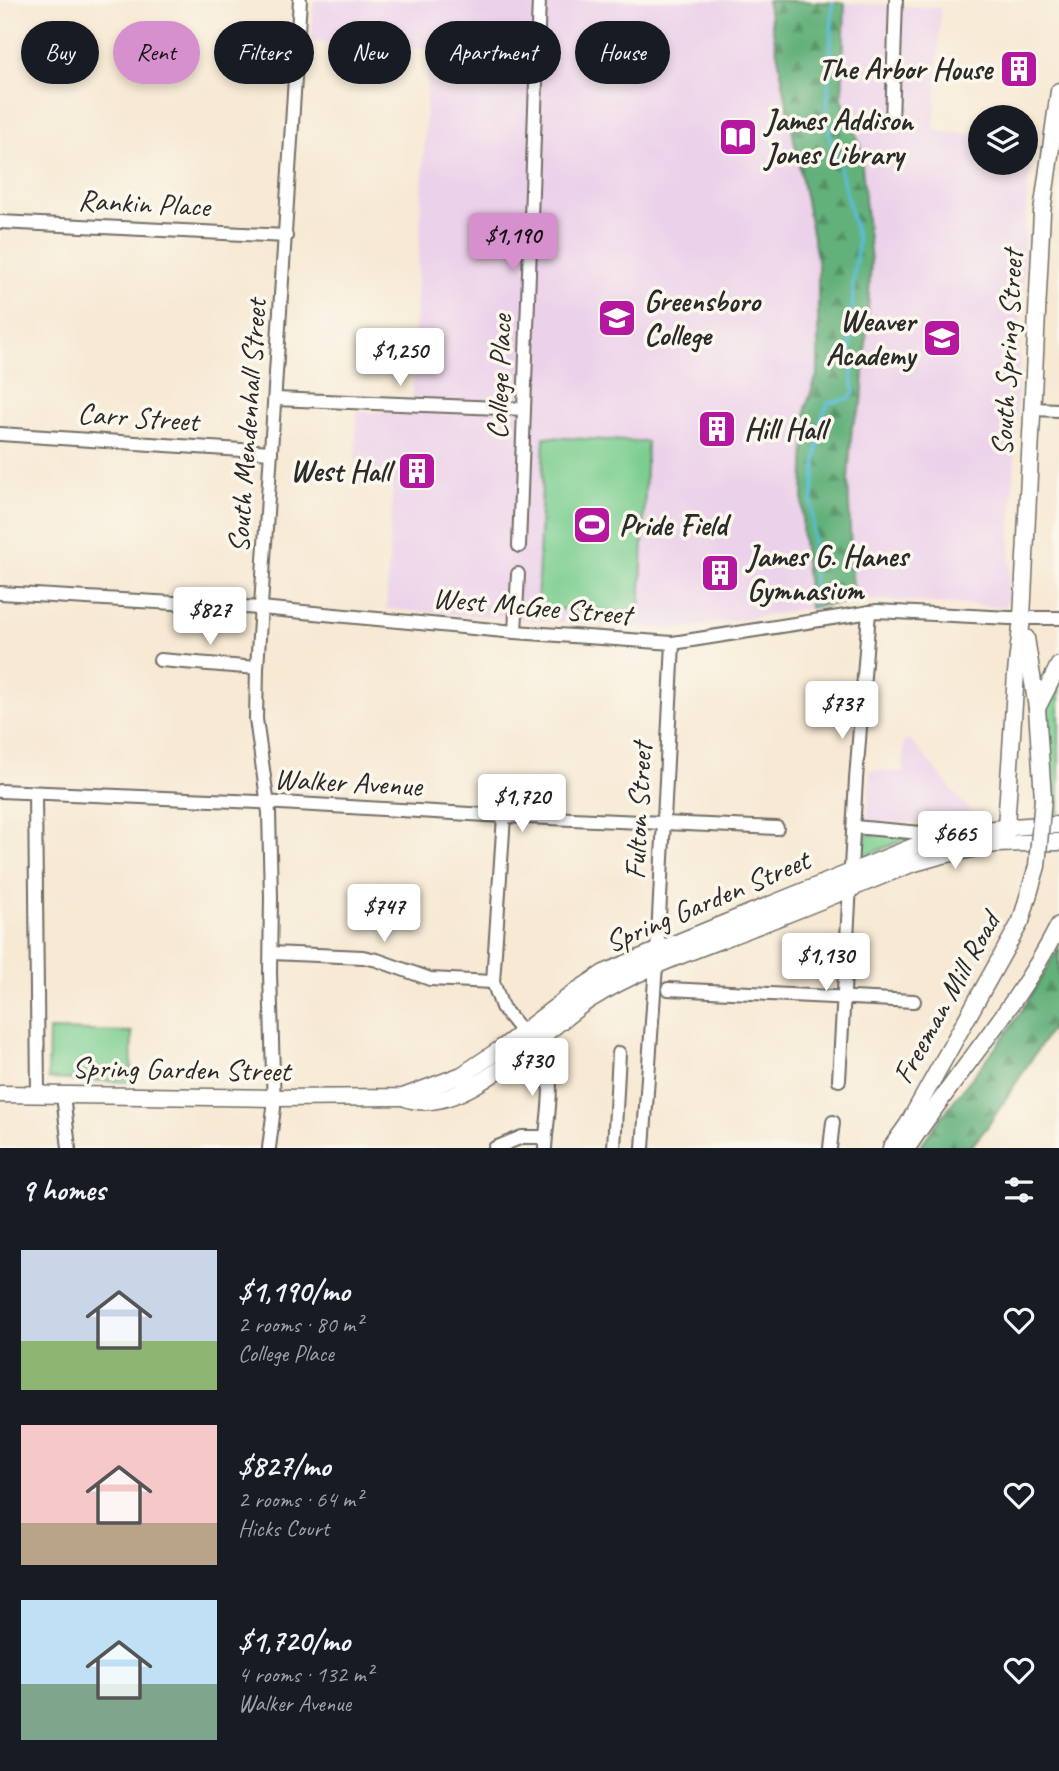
<!DOCTYPE html>
<meta charset="utf-8">
<style>
:root{--surface:#171b24;--page:#242831;--text:#f1f3f6;--muted:#9ea1a6;--accent:#d690ce}
body{margin:0;font-family:Caveat,sans-serif;background:var(--page);color:var(--text);height:100vh;display:flex;flex-direction:column;font-size:26px;white-space:nowrap}
*{box-sizing:border-box;margin:0}
p{font-size:23px;color:var(--muted)}
.icon{flex:none;width:38px;height:38px;fill:none;stroke:currentColor;stroke-width:2;stroke-linecap:round;stroke-linejoin:round}
.map{position:relative;height:1148px;overflow:hidden}
.side{display:flex;flex-direction:column;background:var(--surface);flex:1}
.side>*{flex:none}
.banner{position:absolute;left:21px;top:21px;width:700px;height:63px;display:flex;gap:14px}
.buttons{position:absolute;left:968px;top:105px;display:grid;gap:14px}
.buttons a{display:grid;place-items:center;width:70px;height:70px;border-radius:50%;background:var(--surface);box-shadow:0 4px 10px #0003;font-size:35px}
.price{position:absolute;translate:-50% -60px;padding:0 16px;border-radius:7px;background:#fff;color:#222;font-size:23px;line-height:46px;filter:drop-shadow(0 2px 4px #0008)}
.price::after{content:'';position:absolute;left:50%;top:42px;width:21px;height:16px;margin-left:-10px;background:inherit;clip-path:polygon(0 0,100% 0,50% 100%)}
.price.on{background:var(--accent);color:#111}
ul{padding:0;list-style:none}
li{display:flex;align-items:center;gap:21px;height:175px;padding:0 21px}
li span{display:grid;place-items:center;flex:none;width:196px;height:140px;border-radius:0px;color:#555}
li>.icon{margin-inline-start:auto}
span .icon{width:84px;height:84px;fill:#fffc;stroke-width:1}
li b{font-size:30px}
h2{display:flex;justify-content:space-between;align-items:center;height:84px;padding:0 21px;font-size:30px}
.pill{padding:0 24px;border-radius:32px;background:var(--surface);box-shadow:0 4px 10px #0003;font-size:24px;line-height:63px}
.pill.on{background:var(--accent);color:#111}
.map>svg:first-child{display:block}
</style>
<div class="map">
<svg width="1059" height="1148" viewBox="0 0 1059 1148">
<defs>
<pattern id="forest-firs" width="22" height="20" patternUnits="userSpaceOnUse" patternTransform="scale(1.75)"><rect width="22" height="20" fill="#64b17a"/><path d="M5 1l3.5 6h-7zM16 11l3.5 6h-7z" fill="#539064"/></pattern>
</defs>
<rect width="100%" height="100%" fill="#fbf7ec"/>
<filter id="ink" filterUnits="userSpaceOnUse"><feTurbulence type="fractalNoise" baseFrequency=".0143" numOctaves="2"/><feDisplacementMap in="SourceGraphic" scale="14" xChannelSelector="R" yChannelSelector="G"/><feConvolveMatrix kernelMatrix="1 2 1 2 8 2 1 2 1" color-interpolation-filters="sRGB"/></filter>
<filter id="wash" filterUnits="userSpaceOnUse"><feTurbulence type="fractalNoise" baseFrequency=".00686" numOctaves="4" result="noise"/><feDisplacementMap in="SourceGraphic" scale="28" xChannelSelector="R" yChannelSelector="G"/><feGaussianBlur stdDeviation="1.57" result="paint"/><feColorMatrix in="noise" values="0 0 0 0 0 0 0 0 0 0 0 0 0 0 0 0 0 1.4 0 .05"/><feComposite in="paint" operator="in"/></filter>
<g filter="url(#wash)">
<rect width="100%" height="100%" fill="#f7e9d3"/>
<g fill="#ecd1ea">
<path d="M 314,0 L 767,0 L 818,263 L 818,372 L 806,407 L 802,531 L 810,608 L 675,630 L 386,609 L 393,486 L 354,484 L 357,412 L 411,413 L 429,49 L 311,41 Z"/>
<path d="M 845,3 L 941,8 L 934,131 L 980,135 L 980,163 L 1026,163 L 1026,137 L 1035,138 L 1027,190 L 1008,600 L 1004,607 L 880,600 L 856,601 L 852,577 L 848,480 L 852,426 L 862,404 L 871,262 L 842,99 Z"/>
<path d="M 910,739 L 978,821 L 961,825 L 867,821 L 870,770 L 903,772 L 904,742 Z"/>
</g>
<g fill="#7bce90" stroke="#537c5e" stroke-width="2">
<path d="M 544,437 L 647,442 L 640,613 L 537,608 Z"/>
<path d="M 1059,681 L 1059,819 L 1053,818 L 1046,708 Z"/>
<path d="M 866,833 L 911,837 L 866,856 L 863,855 Z"/>
<path d="M 49,1030 L 132,1032 L 131,1082 L 48,1079 Z"/>
</g>
<g fill="url(#forest-firs)" stroke="#486e52" stroke-width="2">
<path d="M 767,0 L 845,3 L 842,99 L 860,145 L 871,262 L 862,404 L 852,426 L 848,480 L 852,577 L 856,601 L 810,608 L 802,531 L 806,407 L 818,372 L 818,263 Z"/>
<path d="M 1059,947 L 1059,1017 L 988,1126 L 970,1148 L 919,1148 C 945,1109 977,1073 1005,1035 C 1025,1007 1042,977 1059,947 Z"/>
</g>
<g fill="none" stroke-linecap="round" stroke-linejoin="round">
<path stroke="#59bed7" stroke-width="3.5" d="M 814,605 L 812,504 L 820,423 L 828,403 L 850,398 L 854,392 L 850,354 L 854,273 L 858,242 L 840,168 L 831,143 L 827,114 L 833,3"/>
</g>
</g>
<g filter="url(#ink)">
<g fill="none" stroke-linecap="round" stroke-linejoin="round">
<defs>
<g id="minor">
<path d="M 892,122 L 896,0"/>
<path d="M 0,222 L 286,236"/>
<path d="M 275,399 L 524,409"/>
<path d="M 1032,409 L 1059,410"/>
<path d="M 0,434 L 271,452"/>
<path d="M 519,546 L 539,0"/>
<path d="M 0,593 L 261,608 L 515,632 L 673,643 L 877,611 L 1009,618 L 1059,618"/>
<path d="M 515,632 L 518,574"/>
<path d="M 160,660 L 257,668"/>
<path d="M 0,791 L 280,803 L 504,816 L 777,828"/>
<path d="M 35,793 L 38,1093"/>
<path d="M 504,816 L 493,982 L 502,1007 L 522,1032"/>
<path d="M 854,827 L 944,835"/>
<path d="M 271,953 L 363,957 L 377,960 L 430,979 L 493,982"/>
<path d="M 668,989 L 914,1001"/>
<path d="M 536,1041 C 559,1071 547,1113 545,1148"/>
<path d="M 839,1080 L 856,779 L 869,612"/>
<path d="M 63,1095 L 69,1148"/>
<path d="M 269,1148 L 274,1108 L 270,973 L 271,897 L 269,813 L 256,719 L 257,668 L 300,0"/>
<path d="M 495,1148 L 522,1137 L 545,1137"/>
<path d="M 614,1148 L 619,1053"/>
<path d="M 643,1148 L 658,937 L 673,643"/>
<path d="M 830,1148 L 833,1122"/>
</g>
<g id="major">
<path d="M 1026,638 L 1037,708 L 1043,798"/>
<path d="M 1037,708 L 1059,665"/>
<path d="M 1005,842 L 1016,673 L 1022,618 L 1042,212 L 1059,91"/>
<path d="M 0,1094 L 274,1098 L 403,1097 L 462,1075 L 502,1048 L 575,992 L 604,973 L 632,961 L 920,844 C 966,830 1011,825 1059,825"/>
<path d="M 403,1097 C 459,1123 545,1028 589,1000 C 638,969 695,950 749,929 C 803,908 857,886 911,864 L 939,856 L 996,844 L 1059,842"/>
<path d="M 891,1148 L 908,1124 L 1021,921"/>
<path d="M 907,1148 C 956,1073 1019,1005 1059,925"/>
</g>
</defs>
<use href="#minor" stroke="#726e66" stroke-width="16"/>
<use href="#major" stroke="#726e66" stroke-width="19"/>
<use href="#minor" stroke="#fff" stroke-width="12"/>
<use href="#major" stroke="#fff" stroke-width="16"/>
<defs>
<path id="major-bridge" d="M 1021,921 L 1037,866 L 1043,798"/>
</defs>
<use href="#major-bridge" stroke="#726e66" stroke-width="19" stroke-linecap="butt"/>
<use href="#major-bridge" stroke="#fff" stroke-width="16"/>
</g>
</g>
<defs>
<symbol id="building-square" viewBox="-11 -11 22 22"><rect x="-9" y="-9" width="18" height="18" rx="4" fill="#b5179e" stroke="#fbf7ec"/><path d="M-4-6H4V6H1V3H-1V6H-4ZM-2.5-4.3h1.7v1.8h-1.7ZM.8-4.3h1.7v1.8H.8ZM-2.5-1h1.7V.8h-1.7ZM.8-1h1.7V.8H.8Z" fill="#fff"/></symbol>
<symbol id="library-square" viewBox="-11 -11 22 22"><rect x="-9" y="-9" width="18" height="18" rx="4" fill="#b5179e" stroke="#fbf7ec"/><path d="M-6-4Q-3-5.5-.7-3.5V5Q-3 3-6 4ZM6-4Q3-5.5 .7-3.5V5Q3 3 6 4Z" fill="#fff"/></symbol>
<symbol id="university-square" viewBox="-11 -11 22 22"><rect x="-9" y="-9" width="18" height="18" rx="4" fill="#b5179e" stroke="#fbf7ec"/><path d="M0-5L7-2L0 1L-7-2ZM-4 1L0 2.5L4 1V4Q0 6-4 4Z" fill="#fff"/></symbol>
<symbol id="school-square" viewBox="-11 -11 22 22"><rect x="-9" y="-9" width="18" height="18" rx="4" fill="#b5179e" stroke="#fbf7ec"/><path d="M0-5L7-2L0 1L-7-2ZM-4 1L0 2.5L4 1V4Q0 6-4 4Z" fill="#fff"/></symbol>
<symbol id="stadium-square" viewBox="-11 -11 22 22"><rect x="-9" y="-9" width="18" height="18" rx="4" fill="#b5179e" stroke="#fbf7ec"/><path d="M0-5a6.5 5 0 1 0 0 10a6.5 5 0 1 0 0-10ZM-3.5-1.8h7v3.6h-7Z" fill="#fff"/></symbol>
</defs>
<g fill-rule="evenodd">
<use href="#building-square" x="997" y="47" width="44" height="44"/>
<use href="#library-square" x="716" y="115" width="44" height="44"/>
<use href="#university-square" x="595" y="296" width="44" height="44"/>
<use href="#school-square" x="920" y="316" width="44" height="44"/>
<use href="#building-square" x="695" y="407" width="44" height="44"/>
<use href="#building-square" x="395" y="449" width="44" height="44"/>
<use href="#stadium-square" x="570" y="503" width="44" height="44"/>
<use href="#building-square" x="698" y="551" width="44" height="44"/>
</g>
<g text-anchor="middle" stroke-width="7" stroke-linejoin="round" paint-order="stroke">
<g font-size="30" font-weight="bold" fill="#2b2b2b" stroke="#fbf7ec" text-anchor="start">
<text x="992" y="79" text-anchor="end">The Arbor House</text>
<text x="765" y="130">James Addison<tspan x="765" dy="34">Jones Library</tspan></text>
<text x="644" y="311">Greensboro<tspan x="644" dy="34">College</tspan></text>
<text x="915" y="331" text-anchor="end">Weaver<tspan x="915" dy="34">Academy</tspan></text>
<text x="744" y="439">Hill Hall</text>
<text x="390" y="481" text-anchor="end">West Hall</text>
<text x="619" y="535">Pride Field</text>
<text x="747" y="566">James G. Hanes<tspan x="747" dy="34">Gymnasium</tspan></text>
</g>
<g font-size="30" fill="#2b2b2b" stroke="#fbf7ec">
<text transform="translate(144 203) rotate(3)" y="10">Rankin Place</text>
<text transform="translate(1007 353) rotate(-87)" y="10">South Spring Street</text>
<text transform="translate(499 377) rotate(-88)" y="10">College Place</text>
<text transform="translate(138 417) rotate(4)" y="10">Carr Street</text>
<text transform="translate(247 426) rotate(-86)" y="10">South Mendenhall Street</text>
<text transform="translate(532 606) rotate(5)" y="10">West McGee Street</text>
<text transform="translate(348 782) rotate(3)" y="10">Walker Avenue</text>
<text transform="translate(638 811) rotate(-87)" y="10">Fulton Street</text>
<text transform="translate(707 901) rotate(-23)" y="10">Spring Garden Street</text>
<text transform="translate(946 998) rotate(-61)" y="10">Freeman Mill Road</text>
<text transform="translate(181 1069) rotate(1)" y="10">Spring Garden Street</text>
</g>
</g>
</svg>
<div class="buttons">
<a><svg class="icon" aria-label="layers" viewBox="0 0 24 24"><path d="M12 4l9 5-9 5-9-5zM3 14l9 5 9-5"/></svg></a>
</div>
<b class="price on" style="left:513px;top:273px">$1,190</b>
<b class="price" style="left:400px;top:388px">$1,250</b>
<b class="price" style="left:210px;top:647px">$827</b>
<b class="price" style="left:842px;top:741px">$737</b>
<b class="price" style="left:522px;top:834px">$1,720</b>
<b class="price" style="left:955px;top:871px">$665</b>
<b class="price" style="left:384px;top:944px">$747</b>
<b class="price" style="left:826px;top:993px">$1,130</b>
<b class="price" style="left:532px;top:1098px">$730</b>
<div class="banner">
<a class="pill">Buy</a>
<a class="pill on">Rent</a>
<a class="pill">Filters</a>
<a class="pill">New</a>
<a class="pill">Apartment</a>
<a class="pill">House</a>
</div>
</div>
<section class="side">
<h2>9 homes<svg class="icon" aria-label="filters" viewBox="0 0 24 24"><path d="M4 7h16M4 17h16"/><circle cx="9" cy="7" r="2"/><circle cx="15" cy="17" r="2"/></svg></h2>
<ul>
<li><span style="background:linear-gradient(#c9d6e8 65%,#8fb573 0)"><svg class="icon" aria-label="home" viewBox="0 0 24 24"><path d="M3 11l9-7 9 7M6 9v11h12V9"/></svg></span><div><b>$1,190/mo</b><p>2 rooms · 80 m²</p><p>College Place</p></div><svg class="icon" aria-label="heart" viewBox="0 0 24 24"><path d="M12 20l-8-8c-3-5 5-10 8-4 3-6 11-1 8 4z"/></svg></li>
<li><span style="background:linear-gradient(#f6c9c9 70%,#b9a48a 0)"><svg class="icon" aria-label="home" viewBox="0 0 24 24"><path d="M3 11l9-7 9 7M6 9v11h12V9"/></svg></span><div><b>$827/mo</b><p>2 rooms · 64 m²</p><p>Hicks Court</p></div><svg class="icon" aria-label="heart" viewBox="0 0 24 24"><path d="M12 20l-8-8c-3-5 5-10 8-4 3-6 11-1 8 4z"/></svg></li>
<li><span style="background:linear-gradient(#bfe0f5 60%,#7fa58c 0)"><svg class="icon" aria-label="home" viewBox="0 0 24 24"><path d="M3 11l9-7 9 7M6 9v11h12V9"/></svg></span><div><b>$1,720/mo</b><p>4 rooms · 132 m²</p><p>Walker Avenue</p></div><svg class="icon" aria-label="heart" viewBox="0 0 24 24"><path d="M12 20l-8-8c-3-5 5-10 8-4 3-6 11-1 8 4z"/></svg></li>
</ul>
</section>
